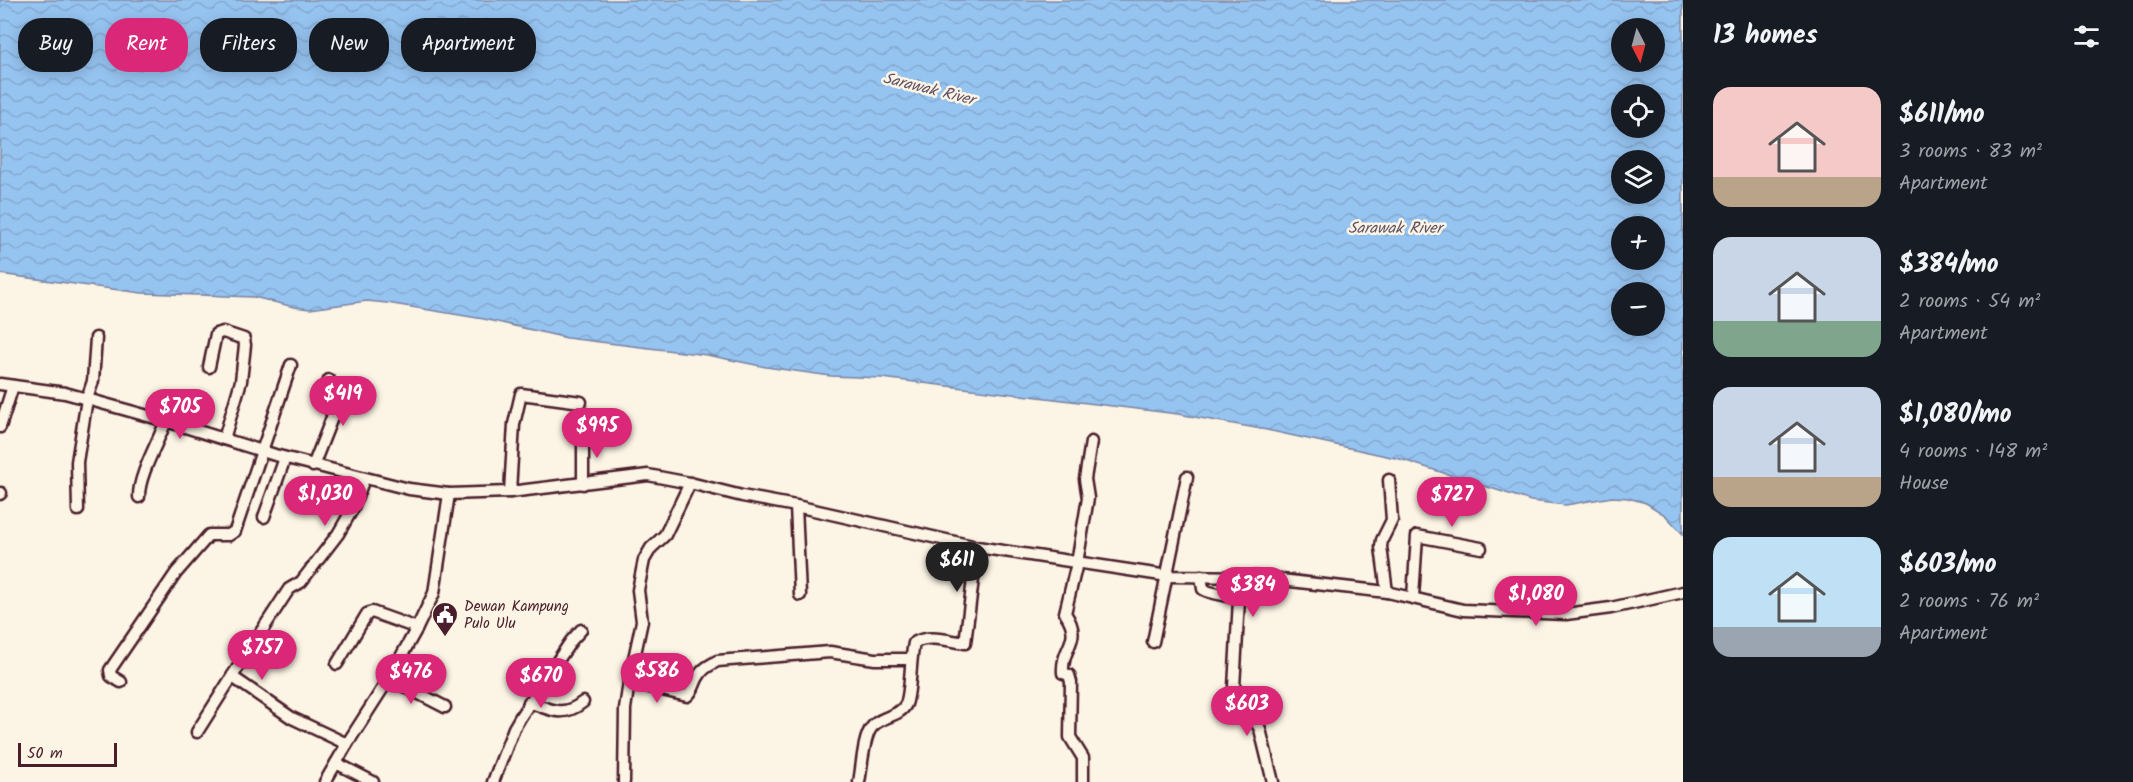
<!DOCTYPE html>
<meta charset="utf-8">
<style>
:root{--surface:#171b24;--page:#20242c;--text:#f1f3f6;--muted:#9ea1a6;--accent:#db2777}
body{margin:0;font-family:Kalam,sans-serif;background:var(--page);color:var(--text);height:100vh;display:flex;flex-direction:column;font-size:22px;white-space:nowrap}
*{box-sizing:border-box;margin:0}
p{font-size:20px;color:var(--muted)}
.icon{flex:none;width:33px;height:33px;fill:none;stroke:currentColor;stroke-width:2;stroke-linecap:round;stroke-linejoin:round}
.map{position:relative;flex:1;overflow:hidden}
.details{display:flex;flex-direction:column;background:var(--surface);width:450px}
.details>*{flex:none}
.hud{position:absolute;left:18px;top:18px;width:570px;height:54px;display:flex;gap:12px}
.needle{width:39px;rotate:174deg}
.fabs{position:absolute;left:1611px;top:18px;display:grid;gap:12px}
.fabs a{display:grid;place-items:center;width:54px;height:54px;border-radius:50%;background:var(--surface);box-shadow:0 3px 15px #0003;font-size:30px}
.scale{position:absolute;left:18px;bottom:15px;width:99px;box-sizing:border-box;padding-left:6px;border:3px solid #4a1f2b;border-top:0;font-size:16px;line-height:21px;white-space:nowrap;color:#4a1f2b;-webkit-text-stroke:4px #fcf5e5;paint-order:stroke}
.price{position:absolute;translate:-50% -51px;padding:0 14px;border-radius:21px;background:var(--accent);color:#fff;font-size:20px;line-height:39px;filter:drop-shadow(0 2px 3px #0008)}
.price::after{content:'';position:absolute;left:50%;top:36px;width:18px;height:14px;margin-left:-9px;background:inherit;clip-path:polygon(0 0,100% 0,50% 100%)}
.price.active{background:#222;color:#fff}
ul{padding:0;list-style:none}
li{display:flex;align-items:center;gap:18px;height:150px;padding:0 30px}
li span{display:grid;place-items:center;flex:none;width:168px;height:120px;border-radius:18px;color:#555}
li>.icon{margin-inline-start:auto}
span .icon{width:72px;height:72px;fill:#fffc;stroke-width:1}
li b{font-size:26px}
h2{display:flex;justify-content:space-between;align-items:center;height:72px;padding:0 30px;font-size:26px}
.tag{padding:0 21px;border-radius:24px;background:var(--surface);box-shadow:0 3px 15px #0003;font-size:21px;line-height:54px}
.tag.active{background:var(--accent);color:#fff}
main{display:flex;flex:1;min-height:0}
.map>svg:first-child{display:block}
</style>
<main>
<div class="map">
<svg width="1683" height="782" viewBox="0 0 1683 782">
<defs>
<pattern id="water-waves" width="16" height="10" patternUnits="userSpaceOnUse" patternTransform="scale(1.5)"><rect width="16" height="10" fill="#96c4f1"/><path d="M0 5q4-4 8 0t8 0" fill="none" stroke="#83a8cf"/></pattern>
</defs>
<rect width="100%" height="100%" fill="#fcf5e5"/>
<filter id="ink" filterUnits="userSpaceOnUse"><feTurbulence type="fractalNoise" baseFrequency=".0167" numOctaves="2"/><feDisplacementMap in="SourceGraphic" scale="12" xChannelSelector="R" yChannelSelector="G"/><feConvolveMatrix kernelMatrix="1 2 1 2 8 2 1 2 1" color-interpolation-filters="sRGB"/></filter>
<g filter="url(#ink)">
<path fill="url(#water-waves)" stroke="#7882a2" stroke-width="1.5" fill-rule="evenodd" d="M 0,0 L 1683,0 L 1683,534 L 1665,515 L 1646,503 L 1628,498 L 1612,497 L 1566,505 L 1531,501 L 1400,459 L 1267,430 L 1178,414 L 882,378 L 831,376 L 766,367 L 707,355 L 567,338 L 484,319 L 387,303 L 367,301 L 310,309 L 294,307 L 254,297 L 142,293 L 0,274 ZM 1622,28 L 1654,28 L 1654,62 L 1622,62 ZM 1622,94 L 1654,94 L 1654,128 L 1622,128 ZM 1622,160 L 1654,160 L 1654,194 L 1622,194 ZM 1622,226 L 1654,226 L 1654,260 L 1622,260 ZM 1622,292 L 1654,292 L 1654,326 L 1622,326 Z"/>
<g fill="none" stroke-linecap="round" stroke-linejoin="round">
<defs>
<g id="minor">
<path d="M 209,367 L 216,334 L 223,332 L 244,339 L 245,345 L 241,381 L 224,439"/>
<path d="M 0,384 L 65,393 L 87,399 L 166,421 L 275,455 L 409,489 L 449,494 L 510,492 L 648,475 L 690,483 L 742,496 L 796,506 L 977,547 L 1168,576 L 1255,577 L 1387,592 L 1463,610 L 1566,614 L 1611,608 L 1683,592"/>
<path d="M 0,427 L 13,386"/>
<path d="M 583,435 L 583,484"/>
<path d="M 313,466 L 333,415 L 324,400 L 329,380"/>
<path d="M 690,483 L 665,535 L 651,548 L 644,560 L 638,590 L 642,621 L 629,682 L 687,696 C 695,690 694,681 700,674 C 704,667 711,665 717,661 L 830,652 L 875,659 L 910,659"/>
<path d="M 510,492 L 514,424 L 521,394 L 581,402"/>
<path d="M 0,494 L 1,493"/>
<path d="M 139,497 C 138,477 158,442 166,421"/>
<path d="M 796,506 L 800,595"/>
<path d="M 78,510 L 77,462 L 87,399 L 93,381 L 96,338"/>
<path d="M 264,517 L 285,458"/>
<path d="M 1201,576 L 1203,589 C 1214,596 1229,593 1239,600 L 1234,687 L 1260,729 L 1273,782"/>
<path d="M 1387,592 L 1381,547 L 1382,540 L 1392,520 L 1389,480"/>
<path d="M 1413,597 L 1417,536 L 1481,548"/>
<path d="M 1153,642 L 1187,477"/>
<path d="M 337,664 L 367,614 L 372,612 L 417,628"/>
<path d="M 388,680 L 406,687 L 445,707"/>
<path d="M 121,682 L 111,676 L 110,670 L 176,573 L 209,535 L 229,535 L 235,531 L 291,365"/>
<path d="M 529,702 C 551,710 563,718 583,702"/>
<path d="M 197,732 L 233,675"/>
<path d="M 347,744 L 292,718 L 234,678 L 233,675 L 289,589 L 301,582 L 338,534 L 352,510 L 364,479"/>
<path d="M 336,763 L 373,782"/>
<path d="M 325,782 L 347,744 L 388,680 L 417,628 L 434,593 L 449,494"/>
<path d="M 493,782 L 514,728 L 521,716 L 571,641 L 581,630"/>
<path d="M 624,782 L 625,709 L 629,682"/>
<path d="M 859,782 C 862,768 863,737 872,727 C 880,716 900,717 906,704 C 911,692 910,659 914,643 C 928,634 949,641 965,643 L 977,547"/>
<path d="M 1083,782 L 1083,758 L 1070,737 L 1071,682 L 1069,675 L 1063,673 C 1061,646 1084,641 1065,613 L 1077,563 L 1088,498 L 1085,479 L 1091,442"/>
</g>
</defs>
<use href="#minor" stroke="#4a1f2b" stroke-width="15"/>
<use href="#minor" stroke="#fcf5e5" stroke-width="10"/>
</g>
</g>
<defs>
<symbol id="civic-pin" viewBox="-11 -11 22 30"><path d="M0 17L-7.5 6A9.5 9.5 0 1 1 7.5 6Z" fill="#4a1f2b" stroke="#fcf5e5"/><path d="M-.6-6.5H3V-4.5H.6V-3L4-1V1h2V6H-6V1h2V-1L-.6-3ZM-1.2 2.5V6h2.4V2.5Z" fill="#fff"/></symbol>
</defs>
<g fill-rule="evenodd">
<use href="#civic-pin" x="430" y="600" width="30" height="40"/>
</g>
<g text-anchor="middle" stroke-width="5" stroke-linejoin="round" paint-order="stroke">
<g font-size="15" fill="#4a1f2b" stroke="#fcf5e5" text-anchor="start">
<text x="464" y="611">Dewan Kampung<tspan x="464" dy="17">Pulo Ulu</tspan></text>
</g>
<g font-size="16" font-style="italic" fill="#615166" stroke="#fcf5e5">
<text transform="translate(929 88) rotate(14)" y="6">Sarawak River</text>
<text x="1395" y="233">Sarawak River</text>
</g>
</g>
</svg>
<div class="fabs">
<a><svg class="needle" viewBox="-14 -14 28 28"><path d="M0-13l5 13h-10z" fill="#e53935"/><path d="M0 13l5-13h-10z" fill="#9ea1a6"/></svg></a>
<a><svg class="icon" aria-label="locate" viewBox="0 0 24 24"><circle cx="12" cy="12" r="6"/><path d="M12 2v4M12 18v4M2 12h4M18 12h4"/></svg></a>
<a><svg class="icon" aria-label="layers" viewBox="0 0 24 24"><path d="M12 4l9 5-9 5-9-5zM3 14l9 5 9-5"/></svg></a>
<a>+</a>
<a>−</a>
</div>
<div class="scale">50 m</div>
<b class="price" style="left:343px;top:427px">$419</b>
<b class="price" style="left:180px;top:440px">$705</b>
<b class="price" style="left:597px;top:459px">$995</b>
<b class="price" style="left:325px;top:527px">$1,030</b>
<b class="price" style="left:1452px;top:528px">$727</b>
<b class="price active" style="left:957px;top:593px">$611</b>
<b class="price" style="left:1253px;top:618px">$384</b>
<b class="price" style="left:1536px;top:627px">$1,080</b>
<b class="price" style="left:262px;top:681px">$757</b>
<b class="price" style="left:657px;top:704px">$586</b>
<b class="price" style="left:411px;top:705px">$476</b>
<b class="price" style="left:541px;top:709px">$670</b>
<b class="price" style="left:1247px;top:737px">$603</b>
<div class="hud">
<a class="tag">Buy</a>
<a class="tag active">Rent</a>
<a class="tag">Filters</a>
<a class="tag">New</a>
<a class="tag">Apartment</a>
</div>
</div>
<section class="details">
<h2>13 homes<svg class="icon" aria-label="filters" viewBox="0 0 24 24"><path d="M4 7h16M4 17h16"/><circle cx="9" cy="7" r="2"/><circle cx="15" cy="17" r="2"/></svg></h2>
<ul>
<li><span style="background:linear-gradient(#f6c9c9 75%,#b9a48a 0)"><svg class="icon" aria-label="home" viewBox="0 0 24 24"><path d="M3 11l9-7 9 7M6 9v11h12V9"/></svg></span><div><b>$611/mo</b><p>3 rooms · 83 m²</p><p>Apartment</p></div></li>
<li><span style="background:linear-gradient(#c9d6e8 70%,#7fa58c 0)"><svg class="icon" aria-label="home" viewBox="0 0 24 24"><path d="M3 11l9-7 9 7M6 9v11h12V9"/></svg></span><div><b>$384/mo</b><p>2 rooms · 54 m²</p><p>Apartment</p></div></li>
<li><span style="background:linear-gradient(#c9d6e8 75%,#b9a48a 0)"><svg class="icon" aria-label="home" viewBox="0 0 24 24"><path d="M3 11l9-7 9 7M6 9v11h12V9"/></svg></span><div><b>$1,080/mo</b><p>4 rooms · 148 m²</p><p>House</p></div></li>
<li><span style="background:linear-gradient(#bfe0f5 75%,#9aa5b1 0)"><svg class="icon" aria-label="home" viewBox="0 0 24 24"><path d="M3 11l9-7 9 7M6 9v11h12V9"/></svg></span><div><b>$603/mo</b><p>2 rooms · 76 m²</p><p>Apartment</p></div></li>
</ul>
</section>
</main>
